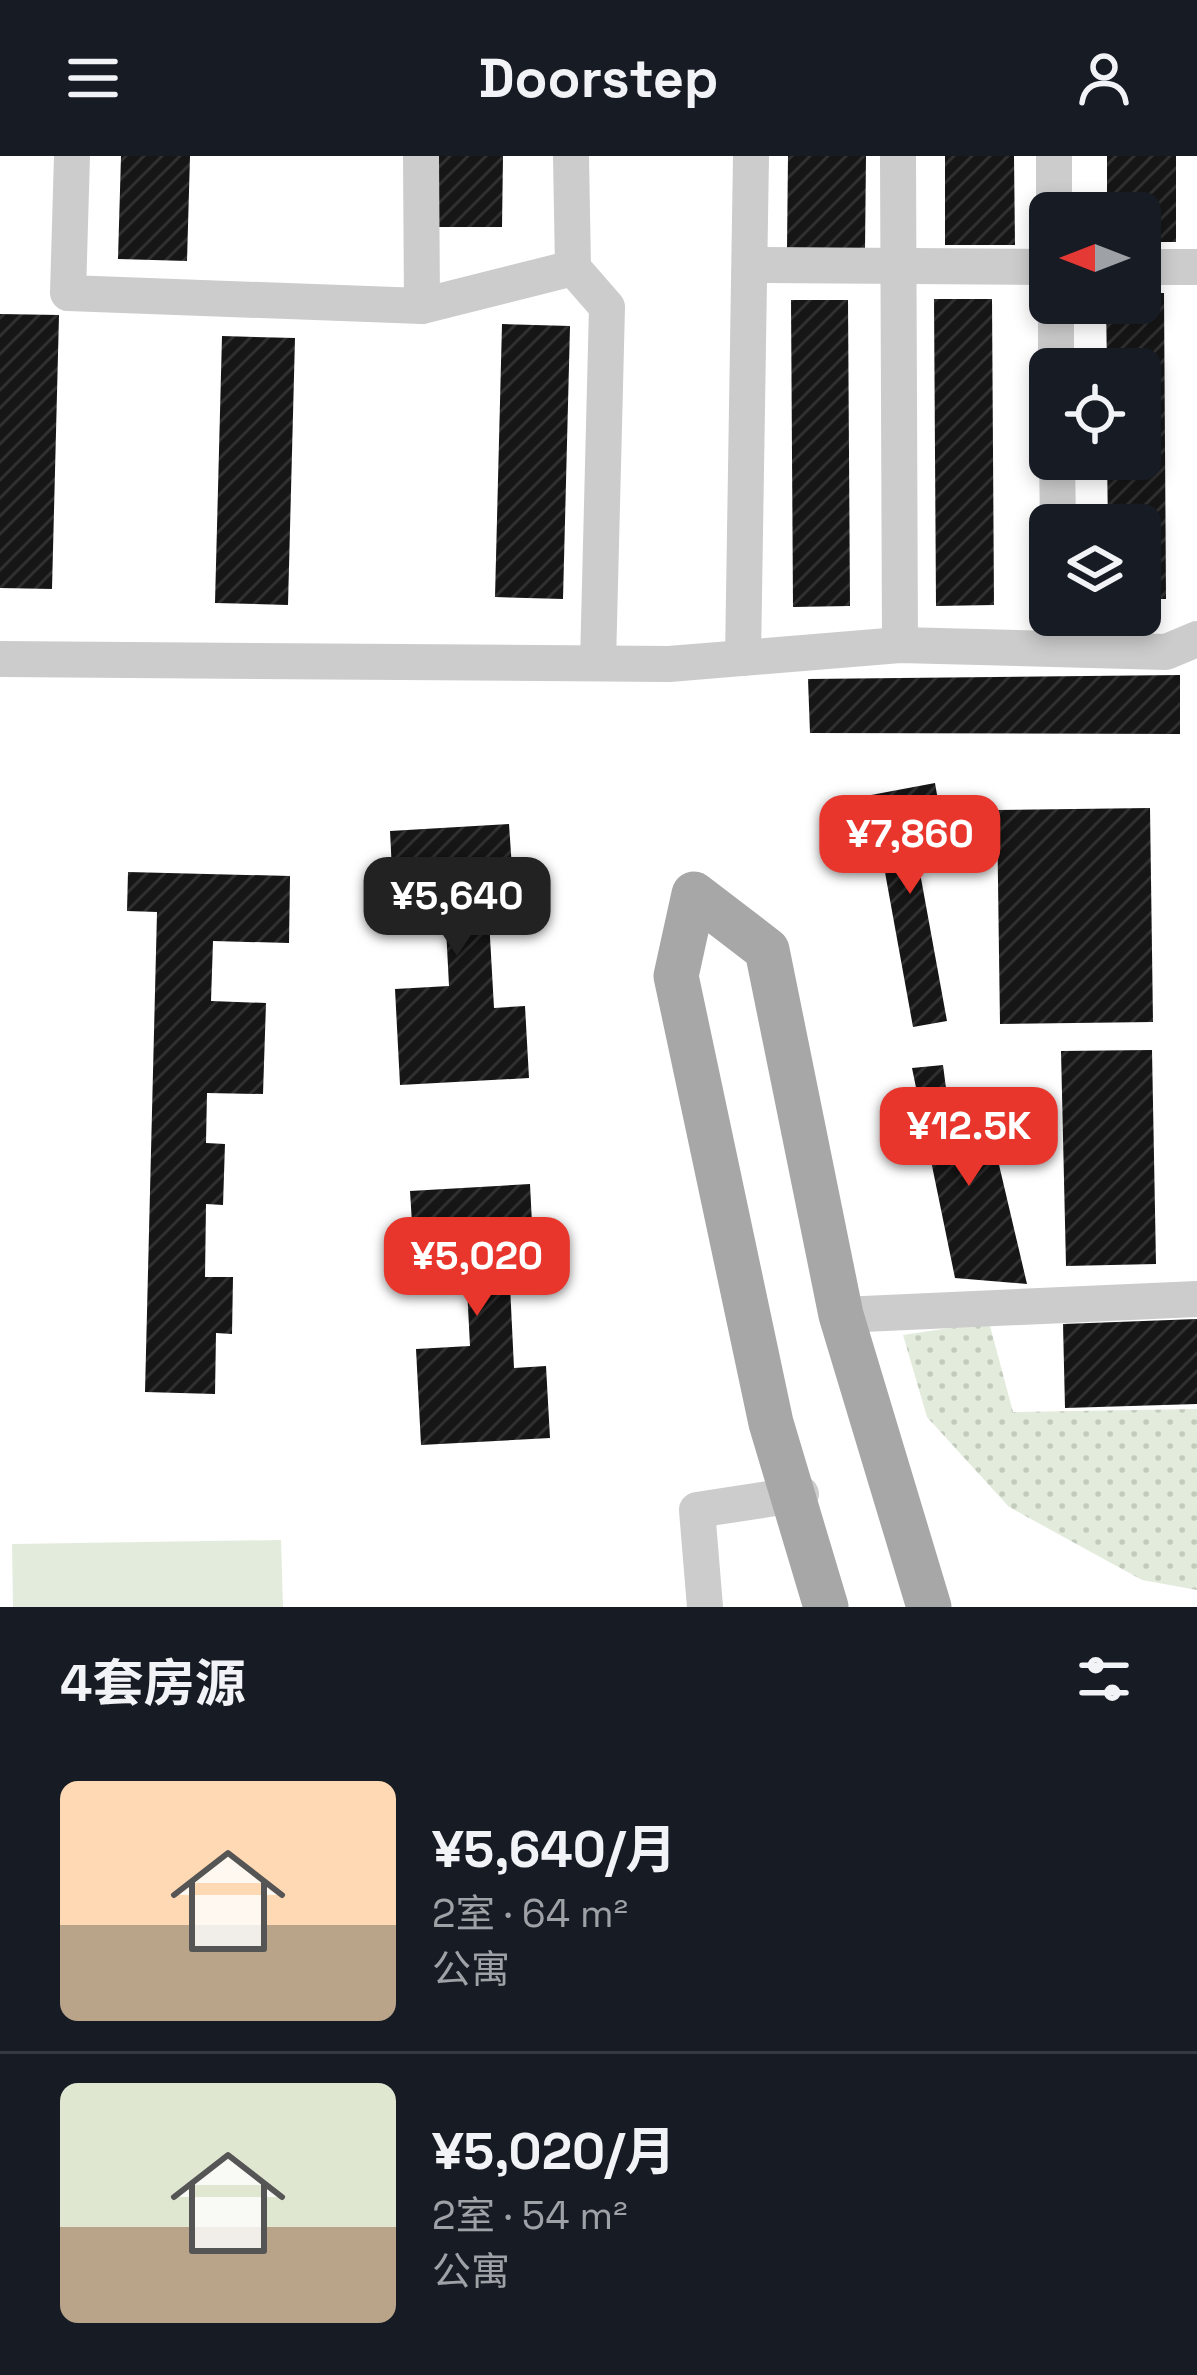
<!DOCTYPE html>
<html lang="zh">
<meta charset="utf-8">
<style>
:root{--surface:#171b24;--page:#242831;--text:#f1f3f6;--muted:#9ea1a6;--line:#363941;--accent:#e9362d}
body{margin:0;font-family:"Space Grotesk","Noto Sans SC",sans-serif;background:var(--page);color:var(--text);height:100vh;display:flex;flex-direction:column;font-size:45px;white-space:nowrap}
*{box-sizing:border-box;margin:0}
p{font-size:39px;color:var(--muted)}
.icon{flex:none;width:66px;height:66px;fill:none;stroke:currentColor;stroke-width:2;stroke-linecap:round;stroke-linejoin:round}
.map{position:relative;height:1451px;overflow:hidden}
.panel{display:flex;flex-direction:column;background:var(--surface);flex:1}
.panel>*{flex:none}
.needle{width:78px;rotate:270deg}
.controls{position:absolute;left:1029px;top:36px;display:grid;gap:24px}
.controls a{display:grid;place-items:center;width:132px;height:132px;border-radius:18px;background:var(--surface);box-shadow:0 6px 18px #0003;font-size:60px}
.price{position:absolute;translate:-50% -102px;padding:0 27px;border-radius:24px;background:var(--accent);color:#fff;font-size:39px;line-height:78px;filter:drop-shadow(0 3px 6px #0008)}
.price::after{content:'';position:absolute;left:50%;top:72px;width:36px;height:27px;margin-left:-18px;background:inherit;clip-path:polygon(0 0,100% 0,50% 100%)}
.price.active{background:#222;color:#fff}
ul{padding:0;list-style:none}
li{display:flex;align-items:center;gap:36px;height:300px;padding:0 60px}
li+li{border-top:3px solid var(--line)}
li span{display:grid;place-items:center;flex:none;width:336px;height:240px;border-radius:18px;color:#555}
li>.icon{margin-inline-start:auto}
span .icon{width:144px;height:144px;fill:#fffc;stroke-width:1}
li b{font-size:51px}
h2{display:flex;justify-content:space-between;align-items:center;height:144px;padding:0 60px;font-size:51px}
header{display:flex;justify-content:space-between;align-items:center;height:156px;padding:0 60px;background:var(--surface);font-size:54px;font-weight:800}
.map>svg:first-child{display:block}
</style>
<header><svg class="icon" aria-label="menu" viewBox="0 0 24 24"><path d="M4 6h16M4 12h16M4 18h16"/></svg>Doorstep<svg class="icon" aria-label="person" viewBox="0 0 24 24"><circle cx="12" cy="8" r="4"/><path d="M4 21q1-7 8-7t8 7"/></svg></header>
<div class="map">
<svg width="1197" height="1451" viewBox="0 0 1197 1451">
<defs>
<pattern id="garden-dots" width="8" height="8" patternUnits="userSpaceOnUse" patternTransform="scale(3)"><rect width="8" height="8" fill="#e3ecdc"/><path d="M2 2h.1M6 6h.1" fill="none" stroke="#c3cbbd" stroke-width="1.8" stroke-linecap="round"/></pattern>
<pattern id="building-hatch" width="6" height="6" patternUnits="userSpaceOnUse" patternTransform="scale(3)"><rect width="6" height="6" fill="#161616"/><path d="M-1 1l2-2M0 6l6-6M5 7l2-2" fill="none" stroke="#303030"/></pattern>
</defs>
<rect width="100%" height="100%" fill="#fff"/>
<path fill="#e3ecdc" d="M 281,1384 L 283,1451 L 13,1451 L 12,1388 Z"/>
<path fill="url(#garden-dots)" d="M 989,1166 L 1013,1256 L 1197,1253 L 1197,1434 L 1142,1424 L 1009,1351 L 927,1261 L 903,1179 Z"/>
<g fill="url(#building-hatch)">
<path d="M 121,0 L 190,0 L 187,105 L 118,103 Z"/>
<path d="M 432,0 L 503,0 L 502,71 L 431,71 Z"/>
<path d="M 788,0 L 866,0 L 865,93 L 787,92 Z"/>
<path d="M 945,0 L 1014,0 L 1015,89 L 945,89 Z"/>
<path d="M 1107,0 L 1176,0 L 1176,86 L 1140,86 L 1140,57 L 1107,57 Z"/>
<path d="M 1140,137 L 1164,137 L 1166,443 L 1140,443 L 1140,369 L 1108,369 L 1107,303 L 1140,303 L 1140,213 L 1107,213 L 1106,147 L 1140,147 Z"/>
<path d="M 934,143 L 992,143 L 994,449 L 936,450 Z"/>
<path d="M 791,144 L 848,144 L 850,450 L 793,451 Z"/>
<path d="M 0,158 L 59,159 L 52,433 L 0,432 Z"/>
<path d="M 502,168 L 570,170 L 563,443 L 495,441 Z"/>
<path d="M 222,180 L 295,182 L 288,449 L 215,447 Z"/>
<path d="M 1180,519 L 1180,578 L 810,577 L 808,523 Z"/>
<path d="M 935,627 L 940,656 L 910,662 L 947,865 L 913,871 L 871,639 Z"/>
<path d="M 1150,652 L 1153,866 L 1000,868 L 997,654 Z"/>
<path d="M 509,668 L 513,727 L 487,728 L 494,852 L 525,850 L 529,922 L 400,929 L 395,833 L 449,830 L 445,752 L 394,755 L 390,675 Z"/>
<path d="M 128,716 L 290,720 L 289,787 L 213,785 L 211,845 L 266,847 L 263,938 L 207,937 L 206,987 L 225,988 L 223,1049 L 206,1048 L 205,1121 L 233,1121 L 232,1178 L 216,1177 L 215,1238 L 145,1236 L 157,756 L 127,755 Z"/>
<path d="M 1152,894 L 1156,1108 L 1066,1110 L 1061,895 Z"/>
<path d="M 943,909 L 951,971 L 989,966 L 1027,1128 L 955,1122 L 912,912 Z"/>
<path d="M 530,1028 L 533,1087 L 508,1088 L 514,1212 L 546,1210 L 550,1282 L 421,1289 L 416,1193 L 470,1190 L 466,1112 L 415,1115 L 410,1035 Z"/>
<path d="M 1197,1163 L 1197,1248 L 1065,1252 L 1063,1168 Z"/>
</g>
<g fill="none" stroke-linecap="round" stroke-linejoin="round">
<g stroke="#ccc" stroke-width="36">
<path d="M 72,0 L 68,137 L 422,150 L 573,112"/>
<path d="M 421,0 L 422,150"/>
<path d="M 571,0 L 573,112 L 607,151 L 598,507"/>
<path d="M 898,0 L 900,489"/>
<path d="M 1054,0 L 1054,57"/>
<path d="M 750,109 L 1050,111"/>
<path d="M 1140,111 L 1197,111"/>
<path d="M 1056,147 L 1056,213"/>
<path d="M 1057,303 L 1058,369"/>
<path d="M 743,502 L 751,0"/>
<path d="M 0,503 L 669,508 L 900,489 L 1166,496 L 1197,483"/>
<path d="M 841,1159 L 1197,1143"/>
<path d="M 705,1451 L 697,1354 L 801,1338"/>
</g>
<path stroke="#a7a7a7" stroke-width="45" d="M 826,1451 L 771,1267 L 676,820 L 694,738 L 767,794 L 841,1159 L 929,1451"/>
</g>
</svg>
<div class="controls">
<a><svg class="needle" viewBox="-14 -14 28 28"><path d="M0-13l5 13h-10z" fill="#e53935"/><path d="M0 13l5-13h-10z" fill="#9ea1a6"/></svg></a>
<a><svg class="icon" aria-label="locate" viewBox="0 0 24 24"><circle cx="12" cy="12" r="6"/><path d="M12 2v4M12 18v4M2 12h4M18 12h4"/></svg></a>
<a><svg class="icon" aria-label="layers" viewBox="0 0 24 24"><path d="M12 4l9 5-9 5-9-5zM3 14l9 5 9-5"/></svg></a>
</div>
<b class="price" style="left:910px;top:741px">¥7,860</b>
<b class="price active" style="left:457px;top:803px">¥5,640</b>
<b class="price" style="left:969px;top:1033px">¥12.5K</b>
<b class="price" style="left:477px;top:1163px">¥5,020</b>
</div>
<section class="panel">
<h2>4套房源<svg class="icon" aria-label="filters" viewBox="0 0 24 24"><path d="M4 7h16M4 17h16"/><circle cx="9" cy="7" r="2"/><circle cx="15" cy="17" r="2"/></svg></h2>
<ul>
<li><span style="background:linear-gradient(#ffd9b3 60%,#b9a48a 0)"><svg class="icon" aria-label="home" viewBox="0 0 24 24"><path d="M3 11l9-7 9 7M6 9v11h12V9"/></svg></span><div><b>¥5,640/月</b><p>2室 · 64 m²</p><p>公寓</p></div></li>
<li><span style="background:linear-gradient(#dfe7d0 60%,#b9a48a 0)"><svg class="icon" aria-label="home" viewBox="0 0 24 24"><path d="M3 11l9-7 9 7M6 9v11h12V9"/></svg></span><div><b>¥5,020/月</b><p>2室 · 54 m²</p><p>公寓</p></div></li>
</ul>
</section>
